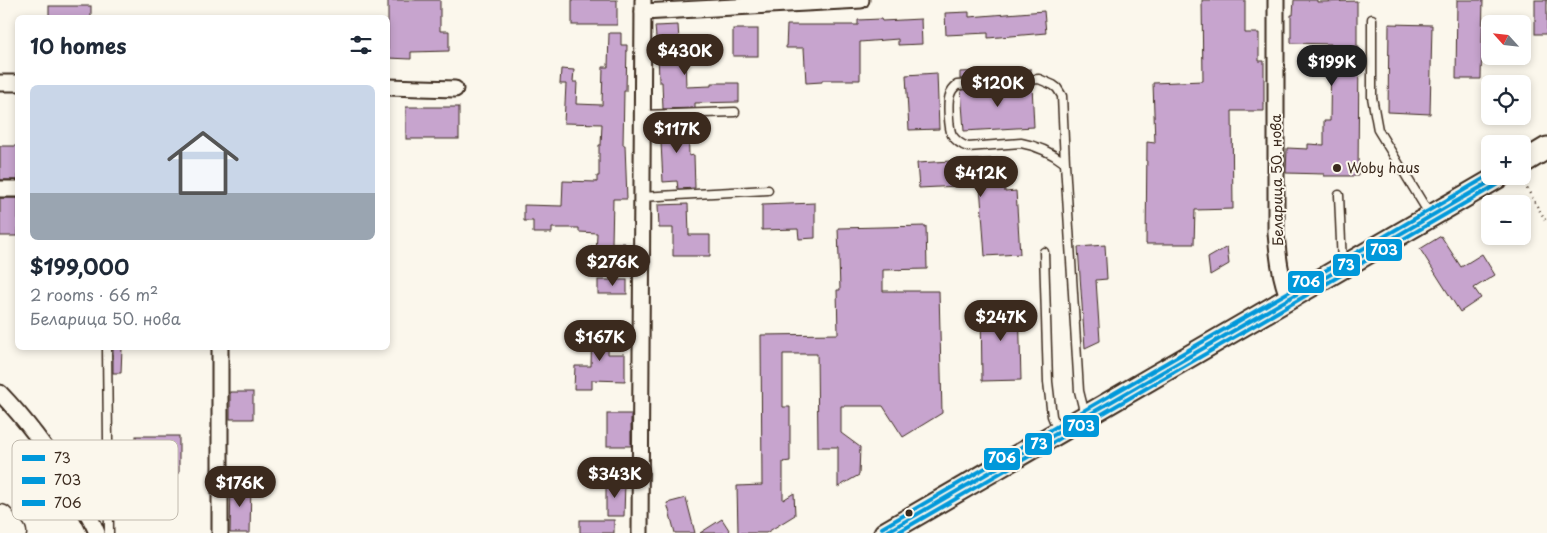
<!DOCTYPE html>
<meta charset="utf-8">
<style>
:root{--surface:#fff;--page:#f2f2f3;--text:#1f2937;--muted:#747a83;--accent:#3b2a1e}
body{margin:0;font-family:"Playpen Sans",sans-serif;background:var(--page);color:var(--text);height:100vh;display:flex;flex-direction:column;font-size:19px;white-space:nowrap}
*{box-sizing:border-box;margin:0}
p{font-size:16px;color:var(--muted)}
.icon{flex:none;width:28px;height:28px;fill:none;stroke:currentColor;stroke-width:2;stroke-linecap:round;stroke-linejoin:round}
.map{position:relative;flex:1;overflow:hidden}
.drawer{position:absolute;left:15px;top:15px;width:375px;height:335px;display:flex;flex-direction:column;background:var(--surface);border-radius:8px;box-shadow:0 2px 8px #0003}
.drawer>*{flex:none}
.needle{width:32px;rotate:297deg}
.tools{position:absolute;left:1481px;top:15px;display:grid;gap:10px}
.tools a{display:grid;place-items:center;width:50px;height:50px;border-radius:8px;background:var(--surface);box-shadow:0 2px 8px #0003;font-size:25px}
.price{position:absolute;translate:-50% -42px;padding:0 11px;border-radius:18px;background:var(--accent);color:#fff;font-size:16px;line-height:32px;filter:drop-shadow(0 1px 2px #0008)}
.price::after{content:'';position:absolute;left:50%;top:30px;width:15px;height:11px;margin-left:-8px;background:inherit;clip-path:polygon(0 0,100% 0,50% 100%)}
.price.on{background:#222;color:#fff}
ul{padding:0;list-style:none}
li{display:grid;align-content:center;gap:10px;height:265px;padding:0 15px}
li span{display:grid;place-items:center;height:155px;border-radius:8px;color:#555}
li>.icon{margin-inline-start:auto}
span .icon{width:90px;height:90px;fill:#fffc;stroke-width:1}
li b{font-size:21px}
h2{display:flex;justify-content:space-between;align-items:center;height:60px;padding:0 15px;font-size:21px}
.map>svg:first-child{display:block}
</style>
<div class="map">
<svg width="1547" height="533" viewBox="0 0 1547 533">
<rect width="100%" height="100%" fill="#fbf7ec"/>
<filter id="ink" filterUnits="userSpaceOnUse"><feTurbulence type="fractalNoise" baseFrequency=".02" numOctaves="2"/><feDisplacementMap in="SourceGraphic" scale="10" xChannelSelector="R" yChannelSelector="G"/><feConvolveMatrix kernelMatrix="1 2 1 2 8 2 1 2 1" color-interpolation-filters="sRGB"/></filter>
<g filter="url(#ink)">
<g fill="#c7a4ce" stroke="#3b2a1e">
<path d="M 388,0 L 440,0 L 440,31 L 449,31 L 449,51 L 411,52 L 411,59 L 388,58 Z"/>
<rect x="572" y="0" width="45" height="25"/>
<path d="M 1202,0 L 1245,0 L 1245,33 L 1259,33 L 1259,61 L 1264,61 L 1264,111 L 1232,111 L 1233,209 L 1195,210 L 1194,244 L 1146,244 L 1147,142 L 1155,143 L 1153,83 L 1203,81 Z"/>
<path d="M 1294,0 L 1317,0 L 1317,2 L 1357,1 L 1357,46 L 1359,46 L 1358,176 L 1324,176 L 1324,174 L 1286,173 L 1287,148 L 1308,149 L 1308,144 L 1324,145 L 1324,121 L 1330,121 L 1331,44 L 1291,43 L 1291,15 L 1293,15 Z"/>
<path d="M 1457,0 L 1483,0 L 1481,79 L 1456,79 Z"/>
<rect x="1535" y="0" width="12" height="34"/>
<rect x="49" y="6" width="42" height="12"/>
<path d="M 1044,11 L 1046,33 L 988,38 L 988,33 L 946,35 L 945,13 L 969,12 L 969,17 Z"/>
<path d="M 881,19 L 882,21 L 921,19 L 922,44 L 898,45 L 898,39 L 860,42 L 860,80 L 822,80 L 822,82 L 806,83 L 804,48 L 786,48 L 787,25 L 858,25 L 858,20 Z"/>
<path d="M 1389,24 L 1432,25 L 1430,114 L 1388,112 Z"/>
<path d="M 678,25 L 680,57 L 685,57 L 686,87 L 711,86 L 711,83 L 739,83 L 739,102 L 695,103 L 695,108 L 663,109 L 662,82 L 659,82 L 658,49 L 657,49 L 655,26 Z"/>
<rect x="733" y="29" width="25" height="27"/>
<path d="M 609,33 L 621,33 L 621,45 L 627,45 L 626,91 L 624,91 L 623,145 L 625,145 L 627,199 L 613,199 L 612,243 L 625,243 L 624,257 L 596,256 L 597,233 L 579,232 L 579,228 L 552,228 L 552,233 L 533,233 L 533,221 L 524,221 L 524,205 L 562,206 L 563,181 L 597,182 L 597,176 L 599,176 L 599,145 L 601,145 L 602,124 L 564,123 L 566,84 L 560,84 L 561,69 L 574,70 L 573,82 L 577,82 L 576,104 L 602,105 L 603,67 L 608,67 Z"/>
<path d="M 1031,69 L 1031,74 L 960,79 L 960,72 Z"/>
<path d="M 937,73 L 939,129 L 909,130 L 906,75 Z"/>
<path d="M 1032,85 L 1034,127 L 964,131 L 961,90 Z"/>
<rect x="406" y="107" width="53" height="32"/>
<path d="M 688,119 L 689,156 L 694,155 L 695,188 L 678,189 L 677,181 L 663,182 L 660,123 L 664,123 L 664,120 Z"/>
<rect x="0" y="146" width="18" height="34"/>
<path d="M 1003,158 L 1005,192 L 1016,191 L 1020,254 L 985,256 L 980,185 L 919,188 L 917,163 Z"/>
<rect x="0" y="198" width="18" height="38"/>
<path d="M 815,203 L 815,238 L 799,239 L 798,229 L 762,230 L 762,205 Z"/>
<path d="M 688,204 L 689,235 L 710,235 L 710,256 L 673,256 L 673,228 L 659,228 L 658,205 Z"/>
<path d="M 926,226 L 927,269 L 883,270 L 883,291 L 939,291 L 942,413 L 903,437 L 883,406 L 841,406 L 841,433 L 860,447 L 859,475 L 838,487 L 838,447 L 818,447 L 817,354 L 783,354 L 783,407 L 790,407 L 790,461 L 783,462 L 783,500 L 794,493 L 795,515 L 766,533 L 738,533 L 737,486 L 762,485 L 761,335 L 838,334 L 837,290 L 840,290 L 838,228 Z"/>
<path d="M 1441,236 L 1461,267 L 1482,254 L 1495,275 L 1474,288 L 1481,298 L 1460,312 L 1420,249 Z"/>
<path d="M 1105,245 L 1107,279 L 1096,280 L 1100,341 L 1085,348 L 1078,247 Z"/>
<path d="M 1227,247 L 1229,264 L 1210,275 L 1208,258 Z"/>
<rect x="598" y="280" width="29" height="14"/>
<path d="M 981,304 L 1019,304 L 1021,380 L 982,381 Z"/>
<path d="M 592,326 L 609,326 L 608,354 L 625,354 L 625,381 L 592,380 L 592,389 L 574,389 L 575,366 L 591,366 Z"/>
<path d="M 113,348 L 122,348 L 121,373 L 113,373 Z"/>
<rect x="230" y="392" width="23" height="27"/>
<rect x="607" y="414" width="24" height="32"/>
<rect x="136" y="436" width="43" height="37"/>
<path d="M 606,482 L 625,482 L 624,516 L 606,516 Z"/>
<path d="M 231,484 L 251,484 L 250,533 L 230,533 Z"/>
<path d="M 686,498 L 695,533 L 675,533 L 667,503 Z"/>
<path d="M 722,519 L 731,533 L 700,533 Z"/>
<rect x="580" y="520" width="34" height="13"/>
</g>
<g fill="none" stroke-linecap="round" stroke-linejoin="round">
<defs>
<g id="lane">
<path d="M 1372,19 L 1372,97 L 1378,130 L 1430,215"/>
<path d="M 643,115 L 735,112"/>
<path d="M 1065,163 C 1051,152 1038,146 1021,143 L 968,147 C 962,145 956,141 952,135 C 949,129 947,102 950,95 C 951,91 953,88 957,85 L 1039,79 L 1053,85 L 1057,88 L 1062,96 L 1065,163 L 1079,391 L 1085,415"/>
<path d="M 1339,195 L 1342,265"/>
<path d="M 641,197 L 768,190"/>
<path d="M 1044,252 L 1048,382 L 1052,416 L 1058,431"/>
<path d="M 107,348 L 109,533"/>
</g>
<g id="street">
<path d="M 1276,0 L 1276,233 C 1278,256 1280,277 1289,299"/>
<path d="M 643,12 L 861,0"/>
<path d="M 0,83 L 18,83"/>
<path d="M 388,87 L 455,89"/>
<path d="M 0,189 L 18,189"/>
<path d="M 220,348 L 220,533"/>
<path d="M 0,393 C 28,422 51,454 73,489 C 81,503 91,517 97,533"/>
<path d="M 640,533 L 643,0"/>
</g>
<g id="secondary">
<path d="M 1522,163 L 1547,148"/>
<path d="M 885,533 L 1500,176"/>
</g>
<path id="highway" d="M 0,519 L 12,533"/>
</defs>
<use href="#lane" stroke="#3b2a1e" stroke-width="11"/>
<use href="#street" stroke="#3b2a1e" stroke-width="19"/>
<use href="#secondary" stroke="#3b2a1e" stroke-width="25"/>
<use href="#highway" stroke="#3b2a1e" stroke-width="31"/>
<path stroke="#3b2a1e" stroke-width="2.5" stroke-dasharray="1 4" stroke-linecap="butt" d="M 1522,180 L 1547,223"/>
<use href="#lane" stroke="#fbf7ec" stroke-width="8"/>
<use href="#street" stroke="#fbf7ec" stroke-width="15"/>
<use href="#secondary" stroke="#fbf7ec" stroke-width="21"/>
<use href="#highway" stroke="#fbf7ec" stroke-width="28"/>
<defs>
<path id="bus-1" d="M 885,533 L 1500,176"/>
<path id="bus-2" d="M 897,533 L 1503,181"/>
<path id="bus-3" d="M 882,528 L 1490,175"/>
</defs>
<use href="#bus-1" stroke="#fbf7ec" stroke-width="8"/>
<use href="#bus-2" stroke="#fbf7ec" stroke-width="8"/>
<use href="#bus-3" stroke="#fbf7ec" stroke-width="8"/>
<use href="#bus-1" stroke="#0098da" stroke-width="4"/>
<use href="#bus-2" stroke="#0098da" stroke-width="4"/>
<use href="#bus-3" stroke="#0098da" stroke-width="4"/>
</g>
</g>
<g fill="#3b2a1e" stroke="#fbf7ec" stroke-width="2">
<circle cx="1337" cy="168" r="5"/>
<circle cx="909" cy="513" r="4.5"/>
</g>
<g text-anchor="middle" stroke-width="4" stroke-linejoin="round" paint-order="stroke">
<g font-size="14" fill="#3b2a1e" stroke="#fbf7ec" text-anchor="start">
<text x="1347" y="173">Woby haus</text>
</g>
<g font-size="14" fill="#3b2a1e" stroke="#fbf7ec">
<text transform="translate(1277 180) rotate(-91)" y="5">Беларица 50. нова</text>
</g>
</g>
<rect x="12" y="440" width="166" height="80" rx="8" fill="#fbf7ec" stroke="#c1baae" stroke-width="1"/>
<rect x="22" y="455" width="23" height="6" fill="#0098da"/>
<rect x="22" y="477" width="23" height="7" fill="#0098da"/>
<rect x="22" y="500" width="23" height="6" fill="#0098da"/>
<g font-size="14" fill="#3b2a1e">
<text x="54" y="463">73</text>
<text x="54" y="485">703</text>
<text x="54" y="508">706</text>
</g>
<g stroke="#fbf7ec" stroke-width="2">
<rect x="1365" y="238" width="38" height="24" rx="5" fill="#0098da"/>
<rect x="1332" y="253" width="29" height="24" rx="5" fill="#0098da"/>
<rect x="1287" y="270" width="38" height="24" rx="5" fill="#0098da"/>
<rect x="1062" y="414" width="38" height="24" rx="5" fill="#0098da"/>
<rect x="1024" y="432" width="29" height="24" rx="5" fill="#0098da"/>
<rect x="983" y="447" width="38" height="24" rx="5" fill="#0098da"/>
</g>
<g font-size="14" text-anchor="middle" font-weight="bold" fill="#fff">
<text x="1384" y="255">703</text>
<text x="1346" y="270">73</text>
<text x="1306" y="287">706</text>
<text x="1081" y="431">703</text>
<text x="1039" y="449">73</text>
<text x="1002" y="463">706</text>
</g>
</svg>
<div class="tools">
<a><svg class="needle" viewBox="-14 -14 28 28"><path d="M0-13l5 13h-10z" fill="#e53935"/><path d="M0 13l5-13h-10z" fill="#747a83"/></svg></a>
<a><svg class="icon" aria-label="locate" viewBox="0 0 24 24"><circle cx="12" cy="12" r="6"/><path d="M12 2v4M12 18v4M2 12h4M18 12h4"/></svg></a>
<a>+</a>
<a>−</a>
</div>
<b class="price" style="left:685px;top:76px">$430K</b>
<b class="price on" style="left:1332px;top:87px">$199K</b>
<b class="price" style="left:998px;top:108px">$120K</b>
<b class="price" style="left:677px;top:154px">$117K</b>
<b class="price" style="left:981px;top:198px">$412K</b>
<b class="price" style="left:613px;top:287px">$276K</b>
<b class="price" style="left:1001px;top:342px">$247K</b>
<b class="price" style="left:600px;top:362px">$167K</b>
<b class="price" style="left:615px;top:499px">$343K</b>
<b class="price" style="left:240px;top:508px">$176K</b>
<section class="drawer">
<h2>10 homes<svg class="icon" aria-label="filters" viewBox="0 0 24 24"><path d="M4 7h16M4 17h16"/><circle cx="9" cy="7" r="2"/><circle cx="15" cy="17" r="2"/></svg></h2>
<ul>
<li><span style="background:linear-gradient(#c9d6e8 70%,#9aa5b1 0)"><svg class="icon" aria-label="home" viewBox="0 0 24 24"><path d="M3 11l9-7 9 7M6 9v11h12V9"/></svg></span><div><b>$199,000</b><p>2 rooms · 66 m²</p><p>Беларица 50. нова</p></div></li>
</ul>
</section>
</div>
